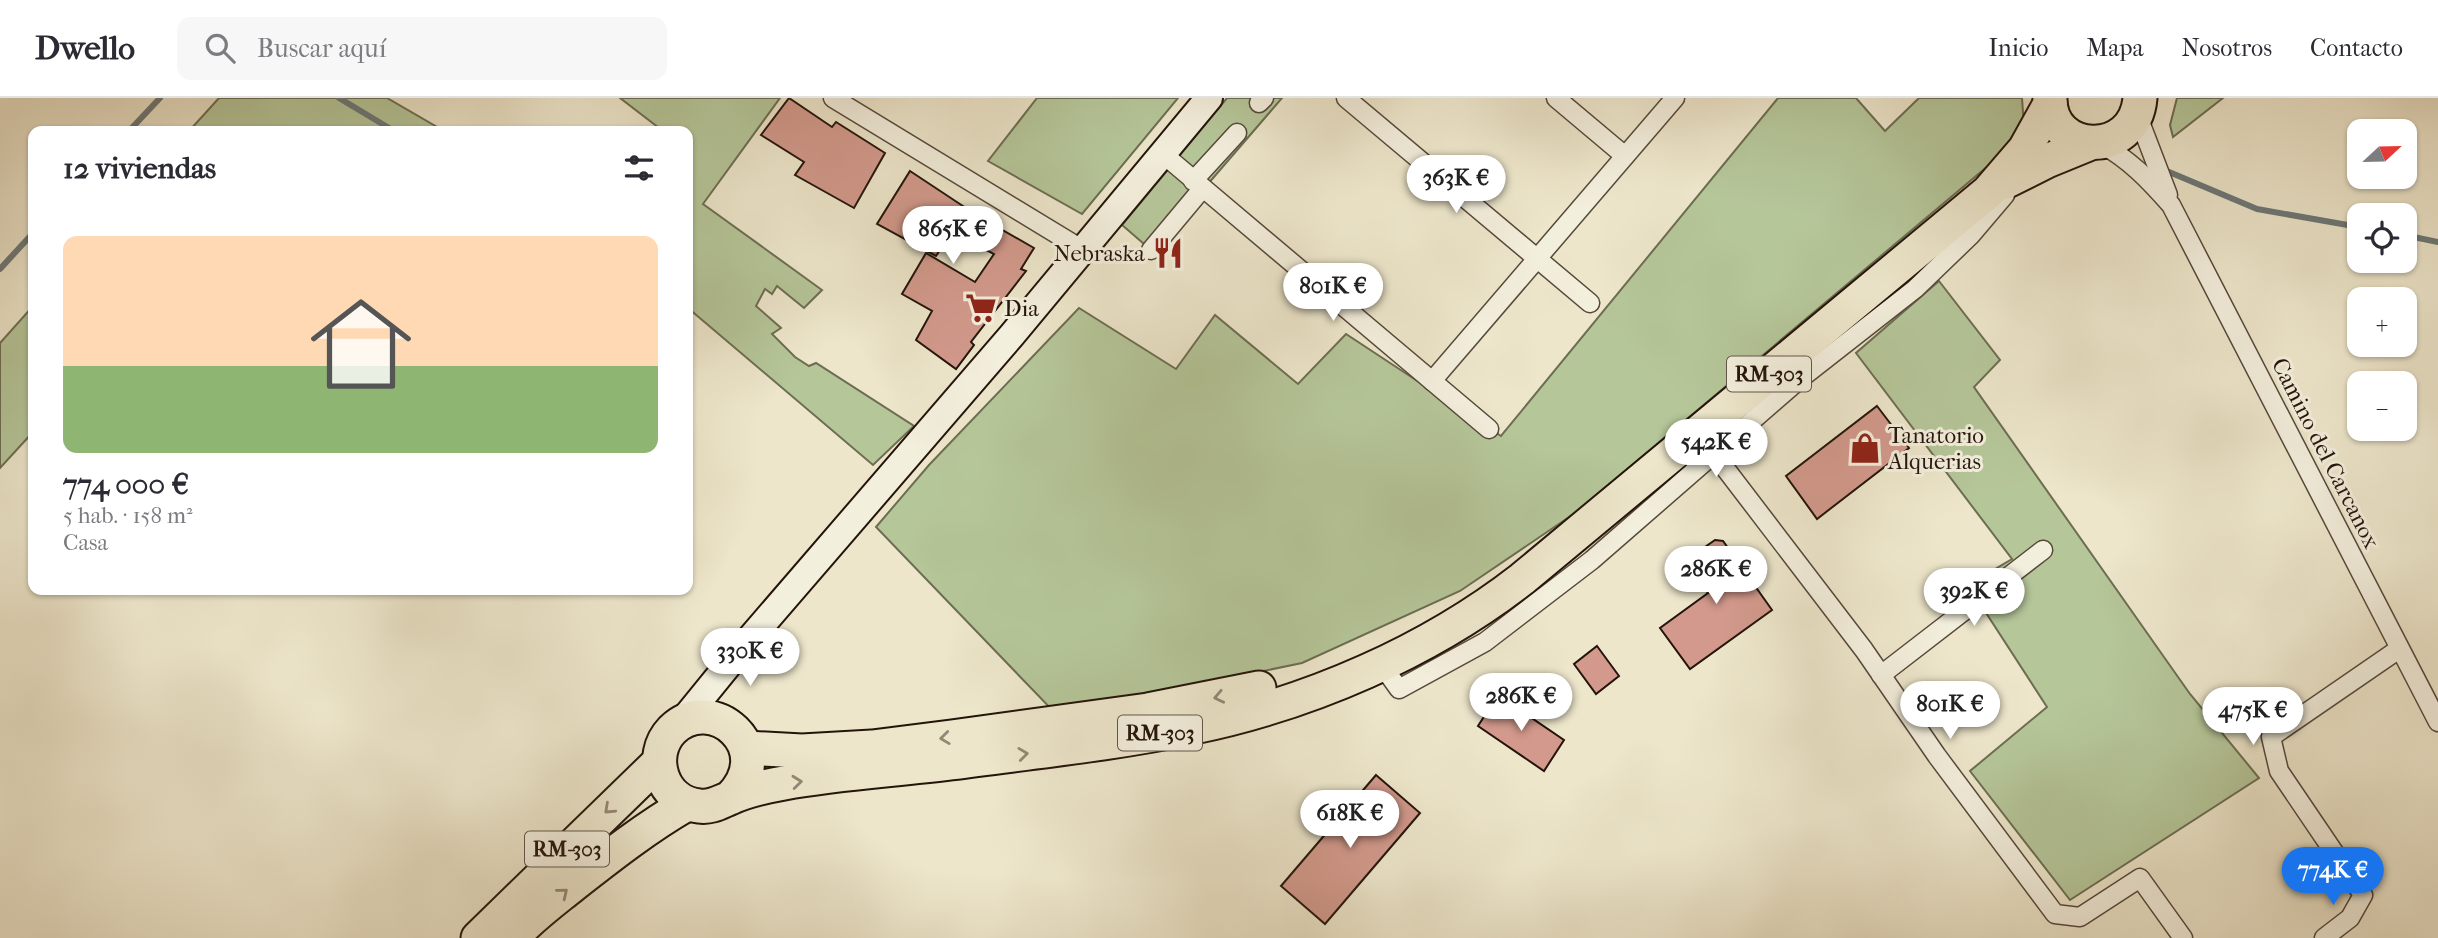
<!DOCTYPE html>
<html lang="es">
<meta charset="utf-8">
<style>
:root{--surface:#fff;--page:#f7f7f7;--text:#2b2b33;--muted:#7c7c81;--line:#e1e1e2;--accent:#1a73e8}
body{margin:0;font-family:"IM FELL French Canon",serif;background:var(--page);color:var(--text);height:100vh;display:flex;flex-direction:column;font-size:26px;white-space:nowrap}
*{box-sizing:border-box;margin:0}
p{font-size:23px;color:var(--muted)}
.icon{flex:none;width:38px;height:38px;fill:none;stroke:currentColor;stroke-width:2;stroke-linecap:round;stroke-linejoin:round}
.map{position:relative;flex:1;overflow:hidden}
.panel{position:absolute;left:28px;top:28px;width:665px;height:469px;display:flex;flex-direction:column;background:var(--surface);border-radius:14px;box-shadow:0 2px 5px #0004}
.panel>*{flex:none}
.needle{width:46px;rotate:68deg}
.tools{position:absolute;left:2347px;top:21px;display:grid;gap:14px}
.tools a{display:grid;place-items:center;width:70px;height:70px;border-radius:14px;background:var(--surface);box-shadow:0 2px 5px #0004;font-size:35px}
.price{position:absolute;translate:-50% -60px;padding:0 16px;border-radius:24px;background:#fff;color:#222;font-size:23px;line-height:46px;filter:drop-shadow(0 2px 4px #0008)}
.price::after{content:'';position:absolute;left:50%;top:42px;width:21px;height:16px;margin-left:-10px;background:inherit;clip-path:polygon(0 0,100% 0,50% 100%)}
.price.selected{background:var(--accent);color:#fff}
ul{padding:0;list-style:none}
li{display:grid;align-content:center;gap:14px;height:371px;padding:0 35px}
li+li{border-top:2px solid var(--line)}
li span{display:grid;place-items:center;height:217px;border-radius:14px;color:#555}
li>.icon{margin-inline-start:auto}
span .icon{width:126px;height:126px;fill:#fffc;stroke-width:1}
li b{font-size:30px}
h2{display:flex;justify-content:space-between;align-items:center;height:84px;padding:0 35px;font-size:30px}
header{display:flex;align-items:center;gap:42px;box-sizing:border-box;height:98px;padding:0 35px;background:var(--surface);border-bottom:2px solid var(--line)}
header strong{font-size:33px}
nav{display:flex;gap:38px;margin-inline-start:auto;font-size:24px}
.search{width:490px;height:63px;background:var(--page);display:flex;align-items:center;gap:18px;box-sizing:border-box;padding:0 24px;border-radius:14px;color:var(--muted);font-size:26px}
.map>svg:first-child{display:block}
</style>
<header>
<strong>Dwello</strong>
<div class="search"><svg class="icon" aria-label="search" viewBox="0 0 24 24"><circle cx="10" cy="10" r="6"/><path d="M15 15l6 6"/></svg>Buscar aquí</div>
<nav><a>Inicio</a><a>Mapa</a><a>Nosotros</a><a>Contacto</a></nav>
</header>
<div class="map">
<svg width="2438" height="840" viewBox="0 0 2438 840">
<rect width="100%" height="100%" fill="#ede6cb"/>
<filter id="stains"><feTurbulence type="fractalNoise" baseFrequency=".00286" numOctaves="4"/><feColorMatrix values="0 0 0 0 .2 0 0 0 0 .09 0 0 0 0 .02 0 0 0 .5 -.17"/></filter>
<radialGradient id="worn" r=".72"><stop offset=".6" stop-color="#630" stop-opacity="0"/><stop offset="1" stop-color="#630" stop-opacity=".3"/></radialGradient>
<g fill="#b5c699" stroke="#6c6d52" stroke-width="2">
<path d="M 219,0 L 387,0 L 444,33 L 189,33 Z"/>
<path d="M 620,0 L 780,0 L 703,106 L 822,192 L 804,210 L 777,188 L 772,196 L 765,191 L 756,208 L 781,230 L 772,236 L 795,259 L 809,268 L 816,265 L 914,328 L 873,367 L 688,210 L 688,33 L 663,33 Z"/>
<path d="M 1037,0 L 1178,0 L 1082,116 L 988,63 Z"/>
<path d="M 1227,0 L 1282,0 L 1151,152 L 1122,127 Z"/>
<path d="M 1778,0 L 1856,0 L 1885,33 L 1919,0 L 2022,0 L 2024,29 L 2001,57 L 1575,415 L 1460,493 L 1302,565 L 1056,616 L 876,429 L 929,367 L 1079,210 L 1176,271 L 1215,217 L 1298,286 L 1346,236 L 1501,338 Z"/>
<path d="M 2177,0 L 2223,0 L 2173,39 L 2170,27 Z"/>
<path d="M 1939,183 L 2000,262 L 1974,289 L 2190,596 L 2259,680 L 2070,802 L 1970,673 L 2047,609 L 1968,487 L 2012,461 L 1856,255 Z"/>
<path d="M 33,208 L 33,334 L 0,370 L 0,245 Z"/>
</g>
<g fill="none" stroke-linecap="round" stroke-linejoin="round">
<g stroke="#6d7978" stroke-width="6">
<path d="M 339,0 L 394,33"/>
<path d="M 129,33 L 160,0"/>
<path d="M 2162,71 L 2257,111 L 2359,129"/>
<path d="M 2404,137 L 2438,144"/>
<path d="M 0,171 L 33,135"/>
</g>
</g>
<g fill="#d2998c" stroke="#24140b" stroke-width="2">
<path d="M 789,0 L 832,29 L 836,24 L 885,55 L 854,110 L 795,77 L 804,64 L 761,37 Z"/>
<path d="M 910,73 L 978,118 L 1034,150 L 1021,171 L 1026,173 L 971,244 L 974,247 L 956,271 L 916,242 L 932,213 L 902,196 L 926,155 L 975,184 L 994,156 L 952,134 L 936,158 L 877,126 Z"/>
<path d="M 1877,308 L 1909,350 L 1817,421 L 1786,378 Z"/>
<path d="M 1715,442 L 1723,443 L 1772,512 L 1690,571 L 1660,530 L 1708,495 L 1685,463 Z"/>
<path d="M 1597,548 L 1619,578 L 1596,596 L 1574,566 Z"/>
<path d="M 1498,597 L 1564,642 L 1544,673 L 1478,628 Z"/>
<path d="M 1376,677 L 1420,715 L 1325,826 L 1281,788 Z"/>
</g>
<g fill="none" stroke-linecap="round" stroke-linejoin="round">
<defs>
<g id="street">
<path d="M 833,0 L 1083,152"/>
<path d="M 1346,0 L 1590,205"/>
<path d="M 1556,0 L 1625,58"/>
<path d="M 1259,5 L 1264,0"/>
<path d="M 2137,16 L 2168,97"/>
<path d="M 2100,45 C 2131,63 2148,81 2171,107 L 2438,624"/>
<path d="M 1163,56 L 1489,331"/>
<path d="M 1193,83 L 1237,35"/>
<path d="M 1151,152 L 1202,91"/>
<path d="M 1432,283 L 1675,0"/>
<path d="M 1715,357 L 1864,552 L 1937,658 L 2055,816 L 2080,819 L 2140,780 L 2183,840"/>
<path d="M 1381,566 L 1399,591 L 1485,544 L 1592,462 L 1800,281 L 1915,191 L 1971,137 L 2005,97"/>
<path d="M 1881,577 L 2043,452"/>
<path d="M 2324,840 L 2350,820 L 2363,797 L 2279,673 L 2271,639 L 2399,551"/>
</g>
<path id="secondary" d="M 681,625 L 742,550 L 1012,237 L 1209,0"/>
<g id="highway">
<path d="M 2050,0 C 2049,57 2135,61 2140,0"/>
<path d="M 2005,84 L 2047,63 L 2091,45"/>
<path d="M 746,650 L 802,653 L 872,649 L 951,639 L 1148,612 L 1259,590"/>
<path d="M 731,699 C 779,650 712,593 672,632 C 647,658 662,704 699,708 C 711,710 720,704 730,700 C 747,692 767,688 784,685 C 839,675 896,672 951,665 C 1032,654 1114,646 1194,629 C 1310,605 1428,554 1522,481 L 1988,94 L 2025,51 L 2050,6"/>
<path d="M 478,840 L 659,664"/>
<path d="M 512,840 C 530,820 552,804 573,787 C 610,758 647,729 687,706"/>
</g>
</defs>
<use href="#street" stroke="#56483b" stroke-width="21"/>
<use href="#secondary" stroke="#24140b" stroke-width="30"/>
<use href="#highway" stroke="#24140b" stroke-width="37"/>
<use href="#street" stroke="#f3efdd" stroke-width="18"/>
<use href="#secondary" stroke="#f3efdd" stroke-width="26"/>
<use href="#highway" stroke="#ede6cb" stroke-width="33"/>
</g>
<defs><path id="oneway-chevron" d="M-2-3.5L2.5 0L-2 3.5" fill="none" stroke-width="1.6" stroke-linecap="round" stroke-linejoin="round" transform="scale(1.75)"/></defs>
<g stroke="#938875">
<use href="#oneway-chevron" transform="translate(1219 599) rotate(168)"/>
<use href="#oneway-chevron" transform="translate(945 640) rotate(173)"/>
<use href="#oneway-chevron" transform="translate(1023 656) rotate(-7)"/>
<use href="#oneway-chevron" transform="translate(797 684) rotate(-6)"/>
<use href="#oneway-chevron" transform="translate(609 711) rotate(137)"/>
<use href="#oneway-chevron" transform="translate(563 795) rotate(-39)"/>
</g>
<defs>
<symbol id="restaurant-bare" viewBox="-9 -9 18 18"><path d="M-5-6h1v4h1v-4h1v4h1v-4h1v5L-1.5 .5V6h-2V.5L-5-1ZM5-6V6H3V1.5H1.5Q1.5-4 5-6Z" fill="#8f2418" stroke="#f3efdd" stroke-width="2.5" paint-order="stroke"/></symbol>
<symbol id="supermarket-bare" viewBox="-9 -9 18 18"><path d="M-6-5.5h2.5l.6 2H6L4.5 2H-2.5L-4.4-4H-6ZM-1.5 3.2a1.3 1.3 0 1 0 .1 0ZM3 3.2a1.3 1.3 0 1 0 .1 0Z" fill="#8f2418" stroke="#f3efdd" stroke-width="2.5" paint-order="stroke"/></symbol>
<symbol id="shop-bare" viewBox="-9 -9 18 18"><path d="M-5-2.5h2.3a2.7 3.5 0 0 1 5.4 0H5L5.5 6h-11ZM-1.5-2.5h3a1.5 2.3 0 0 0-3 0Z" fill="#8f2418" stroke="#f3efdd" stroke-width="2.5" paint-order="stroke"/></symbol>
</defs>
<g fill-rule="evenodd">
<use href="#restaurant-bare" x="1146" y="133" width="44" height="44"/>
<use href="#supermarket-bare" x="959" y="188" width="44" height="44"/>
<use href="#shop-bare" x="1843" y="328" width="44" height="44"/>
</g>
<g text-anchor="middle" stroke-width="6" stroke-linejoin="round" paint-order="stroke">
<g fill="#f3efdd" stroke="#62564a" stroke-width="2">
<rect x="1727" y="258.5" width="84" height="35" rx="5"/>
<rect x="1118" y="617.5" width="84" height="35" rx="5"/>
<rect x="525" y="733.5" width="84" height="35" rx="5"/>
</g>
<g font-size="21" font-weight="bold" fill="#24140b">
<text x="1769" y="283">RM-303</text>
<text x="1160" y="642">RM-303</text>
<text x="567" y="758">RM-303</text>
</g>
<g font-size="23" fill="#24140b" stroke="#f3efdd" text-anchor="start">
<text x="1145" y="163" text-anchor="end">Nebraska</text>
<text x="1004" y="218">Dia</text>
<text x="1888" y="345">Tanatorio<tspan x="1888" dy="26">Alquerias</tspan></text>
</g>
<g font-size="23" fill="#24140b" stroke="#f3efdd">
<text transform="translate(2326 355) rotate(63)" y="8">Camino del Carcanox</text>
</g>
</g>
<rect width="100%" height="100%" filter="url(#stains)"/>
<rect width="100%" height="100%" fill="url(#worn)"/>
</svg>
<div class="tools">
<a><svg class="needle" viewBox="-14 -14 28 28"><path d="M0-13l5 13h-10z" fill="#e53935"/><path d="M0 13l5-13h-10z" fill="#7c7c81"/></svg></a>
<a><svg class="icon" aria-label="locate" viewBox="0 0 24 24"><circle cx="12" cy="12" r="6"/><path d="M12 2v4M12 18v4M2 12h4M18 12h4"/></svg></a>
<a>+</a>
<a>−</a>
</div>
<b class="price" style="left:1456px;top:117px">363K €</b>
<b class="price" style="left:953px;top:168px">865K €</b>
<b class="price" style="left:1333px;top:225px">801K €</b>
<b class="price" style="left:1716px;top:381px">542K €</b>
<b class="price" style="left:1716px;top:508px">286K €</b>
<b class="price" style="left:1974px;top:530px">392K €</b>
<b class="price" style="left:750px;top:590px">330K €</b>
<b class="price" style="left:1521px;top:635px">286K €</b>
<b class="price" style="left:1950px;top:643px">801K €</b>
<b class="price" style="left:2253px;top:649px">475K €</b>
<b class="price" style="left:1350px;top:752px">618K €</b>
<b class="price selected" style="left:2333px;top:809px">774K €</b>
<section class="panel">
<h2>12 viviendas<svg class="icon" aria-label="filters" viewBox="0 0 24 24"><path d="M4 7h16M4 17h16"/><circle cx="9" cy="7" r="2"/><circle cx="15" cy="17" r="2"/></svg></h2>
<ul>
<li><span style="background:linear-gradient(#ffd9b3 60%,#8fb573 0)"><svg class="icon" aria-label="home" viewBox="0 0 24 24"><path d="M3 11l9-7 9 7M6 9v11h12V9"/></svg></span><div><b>774 000 €</b><p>5 hab. · 158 m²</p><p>Casa</p></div></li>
</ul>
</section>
</div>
